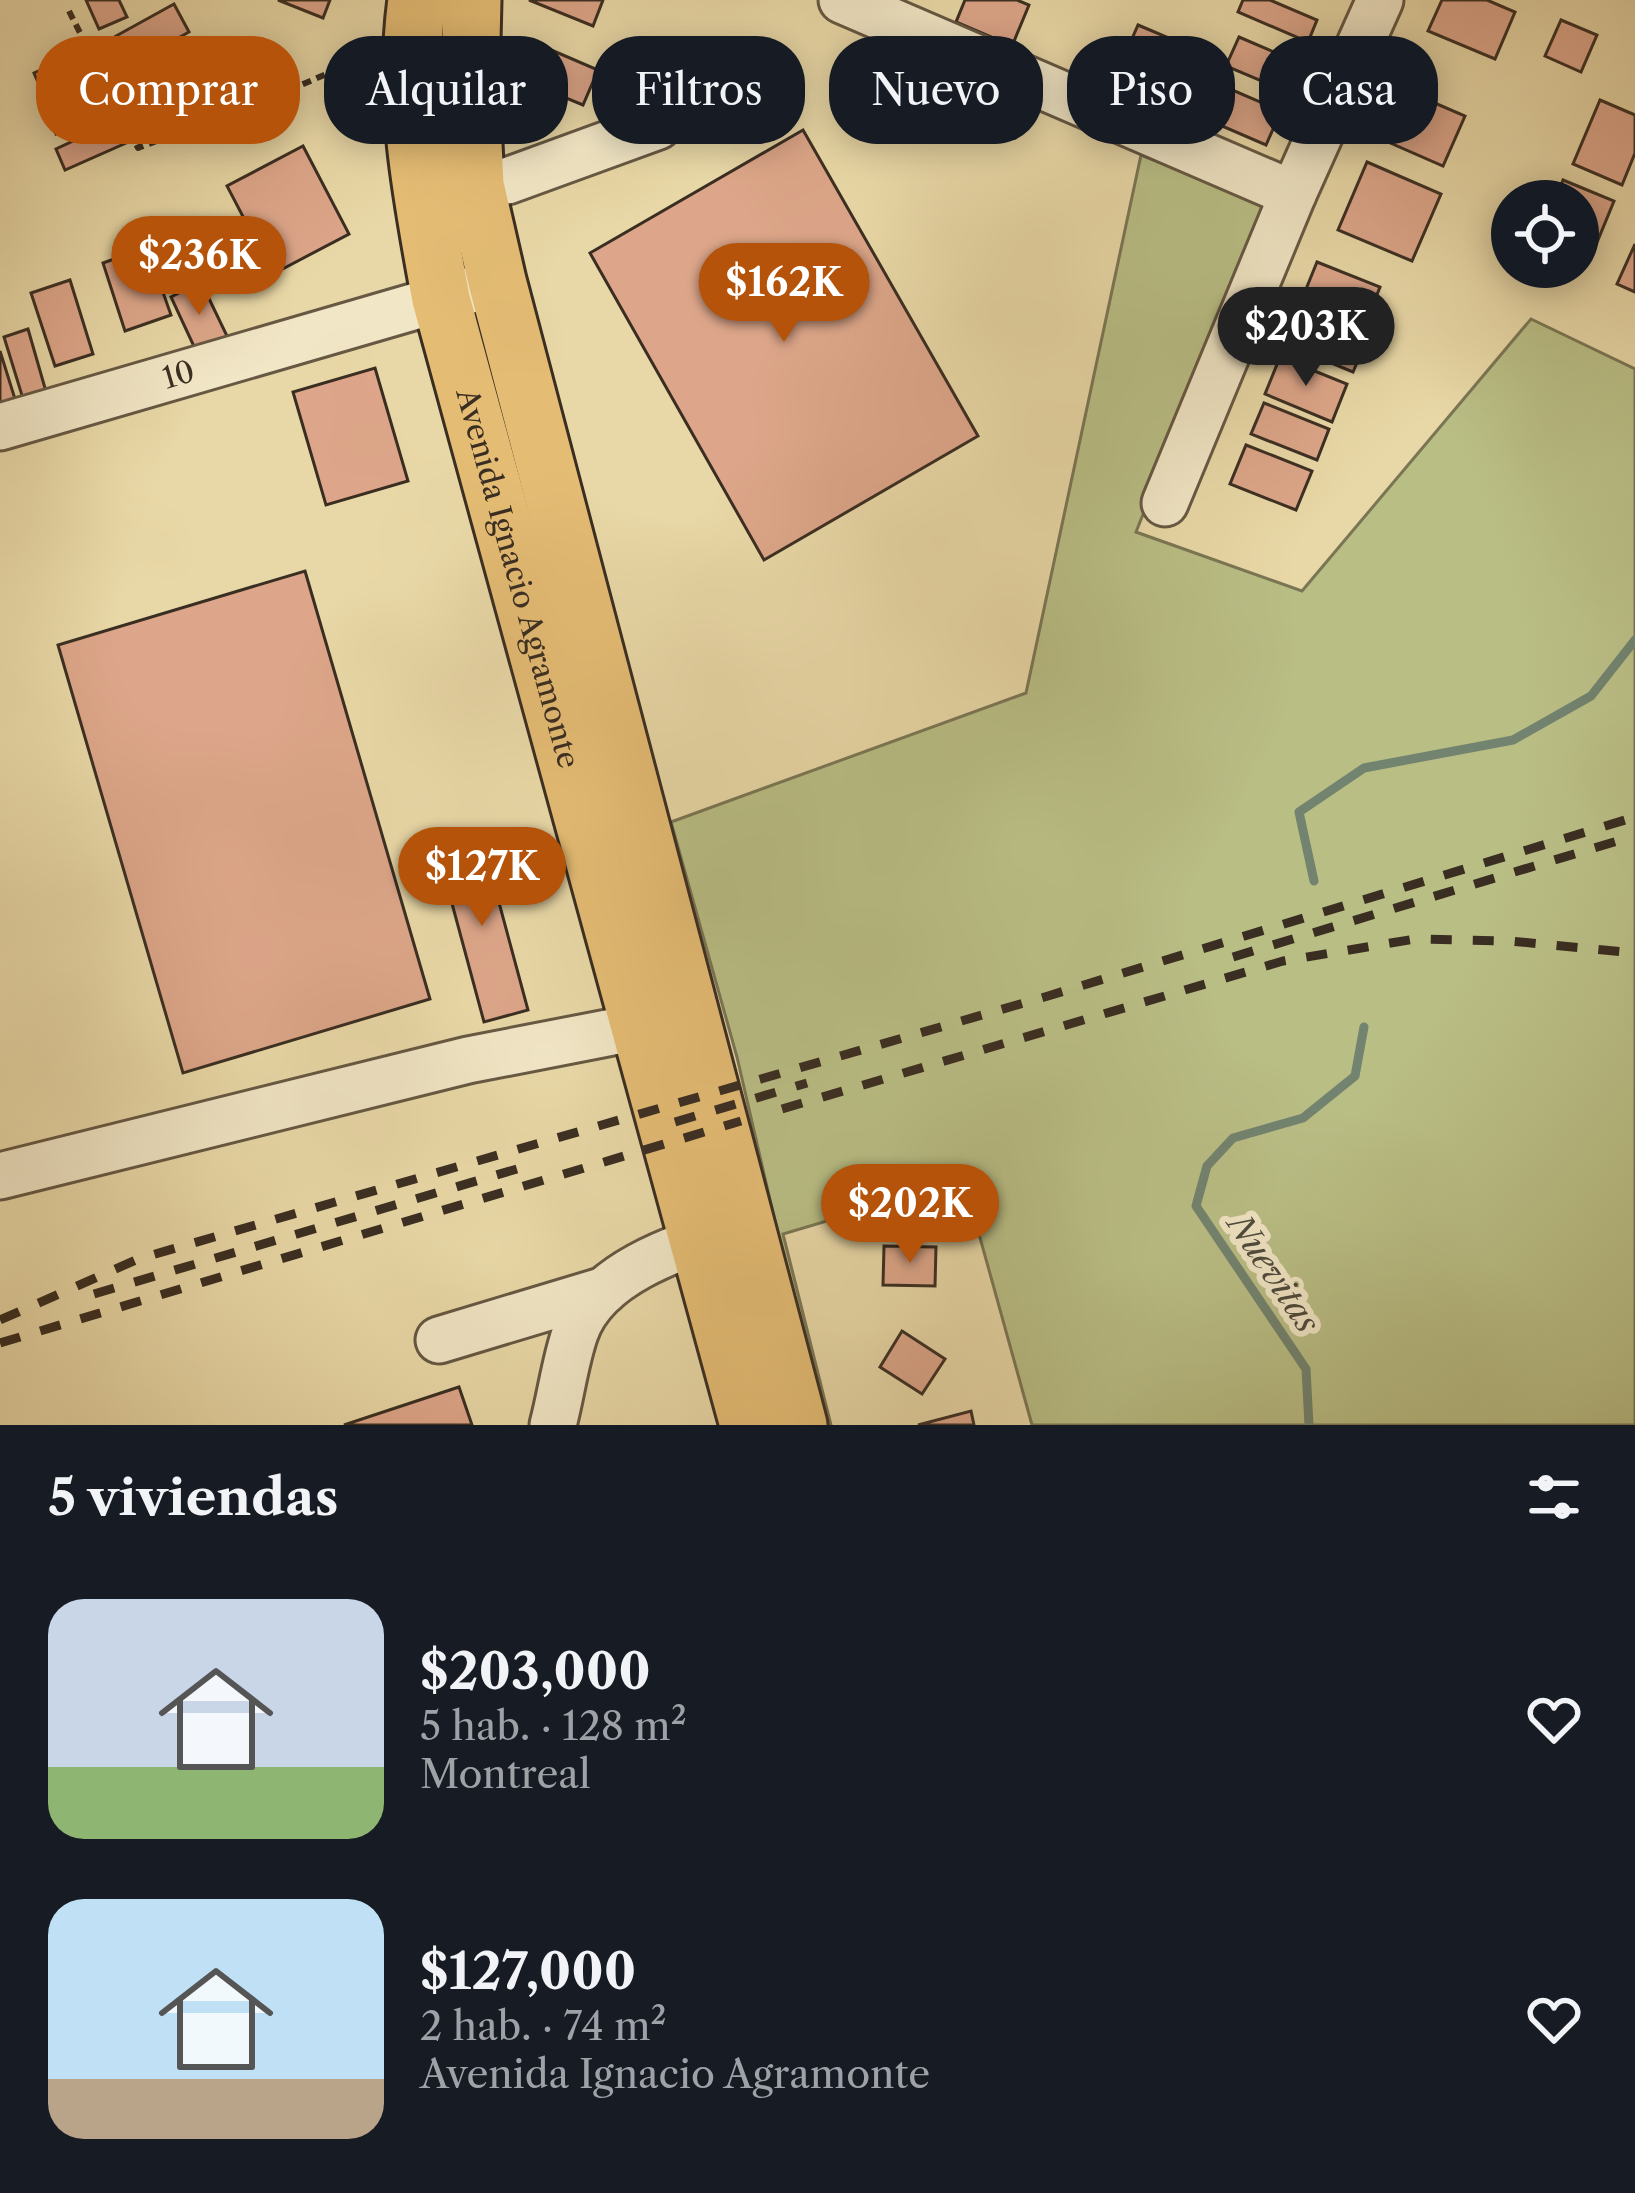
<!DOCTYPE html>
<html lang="es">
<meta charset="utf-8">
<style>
:root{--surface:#171b24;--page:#20242c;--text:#f1f3f6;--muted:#9ea1a6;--accent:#b45309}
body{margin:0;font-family:"Libre Caslon Text",serif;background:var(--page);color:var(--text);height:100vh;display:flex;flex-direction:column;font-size:45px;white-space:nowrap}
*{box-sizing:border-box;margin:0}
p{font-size:39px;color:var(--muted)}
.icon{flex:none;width:66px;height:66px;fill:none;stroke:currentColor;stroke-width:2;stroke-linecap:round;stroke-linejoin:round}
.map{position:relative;height:1425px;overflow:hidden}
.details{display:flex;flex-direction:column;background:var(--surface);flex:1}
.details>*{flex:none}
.banner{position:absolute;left:36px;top:36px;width:1563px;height:108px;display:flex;gap:24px}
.tools{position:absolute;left:1491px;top:180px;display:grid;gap:24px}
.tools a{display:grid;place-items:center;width:108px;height:108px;border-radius:50%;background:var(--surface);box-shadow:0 6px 30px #0003;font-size:60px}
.price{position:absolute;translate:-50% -102px;padding:0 27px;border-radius:42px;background:var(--accent);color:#fff;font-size:39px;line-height:78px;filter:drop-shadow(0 3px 6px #0008)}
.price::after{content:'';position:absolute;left:50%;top:72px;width:36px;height:27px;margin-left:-18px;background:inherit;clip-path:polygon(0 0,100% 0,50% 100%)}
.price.active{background:#222;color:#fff}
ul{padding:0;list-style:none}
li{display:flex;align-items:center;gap:36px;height:300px;padding:0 48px}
li span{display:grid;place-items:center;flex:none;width:336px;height:240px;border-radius:36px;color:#555}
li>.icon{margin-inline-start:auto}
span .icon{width:144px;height:144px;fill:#fffc;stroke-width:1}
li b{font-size:51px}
h2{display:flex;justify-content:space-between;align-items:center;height:144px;padding:0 48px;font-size:51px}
.chip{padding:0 42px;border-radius:48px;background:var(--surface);box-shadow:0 6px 30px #0003;font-size:42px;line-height:108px}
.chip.active{background:var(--accent);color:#fff}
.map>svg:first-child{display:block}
</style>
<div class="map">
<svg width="1635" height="1425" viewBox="0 0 1635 1425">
<rect width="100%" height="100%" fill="#e9d8a7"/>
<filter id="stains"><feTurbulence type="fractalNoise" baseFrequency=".00167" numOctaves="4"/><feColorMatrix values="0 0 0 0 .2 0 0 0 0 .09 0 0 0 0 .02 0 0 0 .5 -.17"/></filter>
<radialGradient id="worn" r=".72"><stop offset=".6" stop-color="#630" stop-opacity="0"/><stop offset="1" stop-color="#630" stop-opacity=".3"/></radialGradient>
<path fill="#b9be85" stroke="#7a7654" stroke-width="3" d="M 1141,155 L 1267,204 L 1136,532 L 1302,591 L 1531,319 L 1635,369 L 1635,1425 L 1032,1425 L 964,1180 L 783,1234 L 831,1425 L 822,1425 L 737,1057 L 671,822 L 1026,693 Z"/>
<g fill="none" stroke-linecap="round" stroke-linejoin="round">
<g stroke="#72836f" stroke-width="9">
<path d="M 1314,881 L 1299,812 L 1364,768 L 1513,740 L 1591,696 L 1635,640"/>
<path d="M 1309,1425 L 1306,1369 L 1196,1206 L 1207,1166 L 1233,1138 L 1303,1118 L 1355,1076 L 1364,1027"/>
</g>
</g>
<g fill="#dda68a" stroke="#3a2e22" stroke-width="3">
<path d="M 86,0 L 119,0 L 127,17 L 99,29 Z"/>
<path d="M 278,0 L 330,0 L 323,18 Z"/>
<path d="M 529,0 L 603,0 L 593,26 Z"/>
<path d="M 965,0 L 1017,0 L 1029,5 L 1012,46 L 956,22 Z"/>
<path d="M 1243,0 L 1270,0 L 1317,20 L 1308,42 L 1238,12 Z"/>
<path d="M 1442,0 L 1487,0 L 1515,12 L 1495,59 L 1428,31 Z"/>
<path d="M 174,4 L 189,32 L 131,64 L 116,36 Z"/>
<path d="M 1561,20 L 1597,35 L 1581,72 L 1545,56 Z"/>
<path d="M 1138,25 L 1169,38 L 1149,85 L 1118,71 Z"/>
<path d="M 1239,37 L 1302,64 L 1290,93 L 1226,66 Z"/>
<path d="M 535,43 L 598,70 L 583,105 L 520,79 Z"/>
<path d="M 254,49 L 266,73 L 215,98 L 203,74 Z"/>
<path d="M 77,54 L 91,86 L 48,106 L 34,73 Z"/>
<path d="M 1179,67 L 1281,111 L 1266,145 L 1164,101 Z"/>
<path d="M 1400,88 L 1465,116 L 1443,166 L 1379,138 Z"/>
<path d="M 94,97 L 102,114 L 56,134 L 48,117 Z"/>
<path d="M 1600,100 L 1635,115 L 1635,153 L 1622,185 L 1573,164 Z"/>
<path d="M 116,121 L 126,143 L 65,170 L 56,149 Z"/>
<path d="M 803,130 L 978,436 L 764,560 L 590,253 Z"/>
<path d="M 303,146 L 349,234 L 273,274 L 227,186 Z"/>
<path d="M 1367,162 L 1441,194 L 1412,261 L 1338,230 Z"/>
<path d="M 1563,180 L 1614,201 L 1591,257 L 1578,252 L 1578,201 L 1555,201 Z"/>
<path d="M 176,236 L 192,276 L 170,285 L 154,245 Z"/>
<path d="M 1635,244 L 1635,292 L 1617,284 Z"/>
<path d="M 147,247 L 171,315 L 125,331 L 103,263 Z"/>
<path d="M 1317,262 L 1380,287 L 1363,329 L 1300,304 Z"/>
<path d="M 70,280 L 93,354 L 55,366 L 31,293 Z"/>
<path d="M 201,282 L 228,338 L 197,353 L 171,297 Z"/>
<path d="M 1298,313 L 1366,341 L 1353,372 L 1285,344 Z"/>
<path d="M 28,329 L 47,395 L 24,402 L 4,337 Z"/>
<path d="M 0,351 L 15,399 L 0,404 Z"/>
<path d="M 1280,357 L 1347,384 L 1332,422 L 1265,394 Z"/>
<path d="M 375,368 L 408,481 L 326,505 L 293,392 Z"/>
<path d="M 1264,403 L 1329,429 L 1317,460 L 1251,434 Z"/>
<path d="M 1246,445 L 1312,471 L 1296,510 L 1230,484 Z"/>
<path d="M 305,571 L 430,999 L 183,1073 L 58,645 Z"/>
<path d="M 481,836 L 528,1010 L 484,1022 L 437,848 Z"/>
<path d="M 884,1246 L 936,1247 L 935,1286 L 883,1285 Z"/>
<path d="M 902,1331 L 945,1359 L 922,1394 L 880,1367 Z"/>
<path d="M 459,1387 L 472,1425 L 344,1425 Z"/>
<path d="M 971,1411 L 974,1425 L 918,1425 Z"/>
</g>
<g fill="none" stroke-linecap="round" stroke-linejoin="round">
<defs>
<g id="minor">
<path d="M 842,0 L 1293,194"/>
<path d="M 475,185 L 507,181 L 658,126"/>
<path id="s1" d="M 0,427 L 471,290"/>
<path d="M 1165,503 L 1293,194 L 1380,0"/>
<path d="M 0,1176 L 468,1060 L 669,1021"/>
<path d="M 439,1340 L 605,1290"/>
<path d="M 553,1425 C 561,1395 565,1362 575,1333 C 595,1274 675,1248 728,1231"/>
</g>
<g id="major">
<path id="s2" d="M 417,0 C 403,101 423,201 441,299 L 749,1425"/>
<path d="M 472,0 L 470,81 L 475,185 L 497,281 L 798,1425"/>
</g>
</defs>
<use href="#minor" stroke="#665843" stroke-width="51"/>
<use href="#major" stroke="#3a2e22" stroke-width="63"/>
<path stroke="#3a2e22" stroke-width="6" stroke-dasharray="9 6" stroke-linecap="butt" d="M 69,11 L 138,148 L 271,98 L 370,55"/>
<use href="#minor" stroke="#f1e6c6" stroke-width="45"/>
<use href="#major" stroke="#e4bc74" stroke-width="57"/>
<g stroke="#3a2e22" stroke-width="9" stroke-dasharray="21 21" stroke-linecap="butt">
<path d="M 1233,957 L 1624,839"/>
<path d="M 782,1109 L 1283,961 L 1415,939 L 1510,941 L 1635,953"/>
<path d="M 675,1122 L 807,1083"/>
<path d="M 94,1294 L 537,1163"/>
<path d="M 0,1320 L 138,1259 L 1048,996 L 1635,817"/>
<path d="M 0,1343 L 741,1121"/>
</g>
</g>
<g text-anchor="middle" stroke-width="12" stroke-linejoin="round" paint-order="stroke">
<g font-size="30" fill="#3a2e22" stroke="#f1e6c6">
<text dy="10" stroke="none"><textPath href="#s1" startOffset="186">10</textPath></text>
<text dy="10" stroke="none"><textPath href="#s2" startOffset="591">Avenida Ignacio Agramonte</textPath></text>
</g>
<g font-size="33" font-style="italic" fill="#4d4a3c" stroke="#f1e6c6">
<text transform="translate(1274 1273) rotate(56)" y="12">Nuevitas</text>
</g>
</g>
<rect width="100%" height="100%" filter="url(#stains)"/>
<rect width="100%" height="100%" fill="url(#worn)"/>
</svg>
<div class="tools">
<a><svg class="icon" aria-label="locate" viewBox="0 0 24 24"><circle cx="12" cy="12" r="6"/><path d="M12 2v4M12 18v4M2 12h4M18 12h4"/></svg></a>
</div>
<b class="price" style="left:199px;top:318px">$236K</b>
<b class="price" style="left:784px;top:345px">$162K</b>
<b class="price active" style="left:1306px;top:389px">$203K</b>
<b class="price" style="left:482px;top:929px">$127K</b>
<b class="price" style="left:910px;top:1266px">$202K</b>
<div class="banner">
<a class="chip active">Comprar</a>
<a class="chip">Alquilar</a>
<a class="chip">Filtros</a>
<a class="chip">Nuevo</a>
<a class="chip">Piso</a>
<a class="chip">Casa</a>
</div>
</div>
<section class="details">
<h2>5 viviendas<svg class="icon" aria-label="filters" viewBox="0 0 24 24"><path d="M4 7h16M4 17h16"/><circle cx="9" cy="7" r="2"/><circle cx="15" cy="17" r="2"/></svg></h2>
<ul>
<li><span style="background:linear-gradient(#c9d6e8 70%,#8fb573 0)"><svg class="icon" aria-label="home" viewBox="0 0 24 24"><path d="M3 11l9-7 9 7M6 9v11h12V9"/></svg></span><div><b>$203,000</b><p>5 hab. · 128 m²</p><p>Montreal</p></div><svg class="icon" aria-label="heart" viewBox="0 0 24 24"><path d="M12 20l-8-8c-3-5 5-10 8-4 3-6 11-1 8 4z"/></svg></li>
<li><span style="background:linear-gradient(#bfe0f5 75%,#b9a48a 0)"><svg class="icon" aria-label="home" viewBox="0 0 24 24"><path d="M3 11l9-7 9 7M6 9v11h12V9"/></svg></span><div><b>$127,000</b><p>2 hab. · 74 m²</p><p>Avenida Ignacio Agramonte</p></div><svg class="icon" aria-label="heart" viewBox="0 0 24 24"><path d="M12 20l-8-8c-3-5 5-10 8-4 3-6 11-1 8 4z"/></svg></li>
</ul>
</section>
